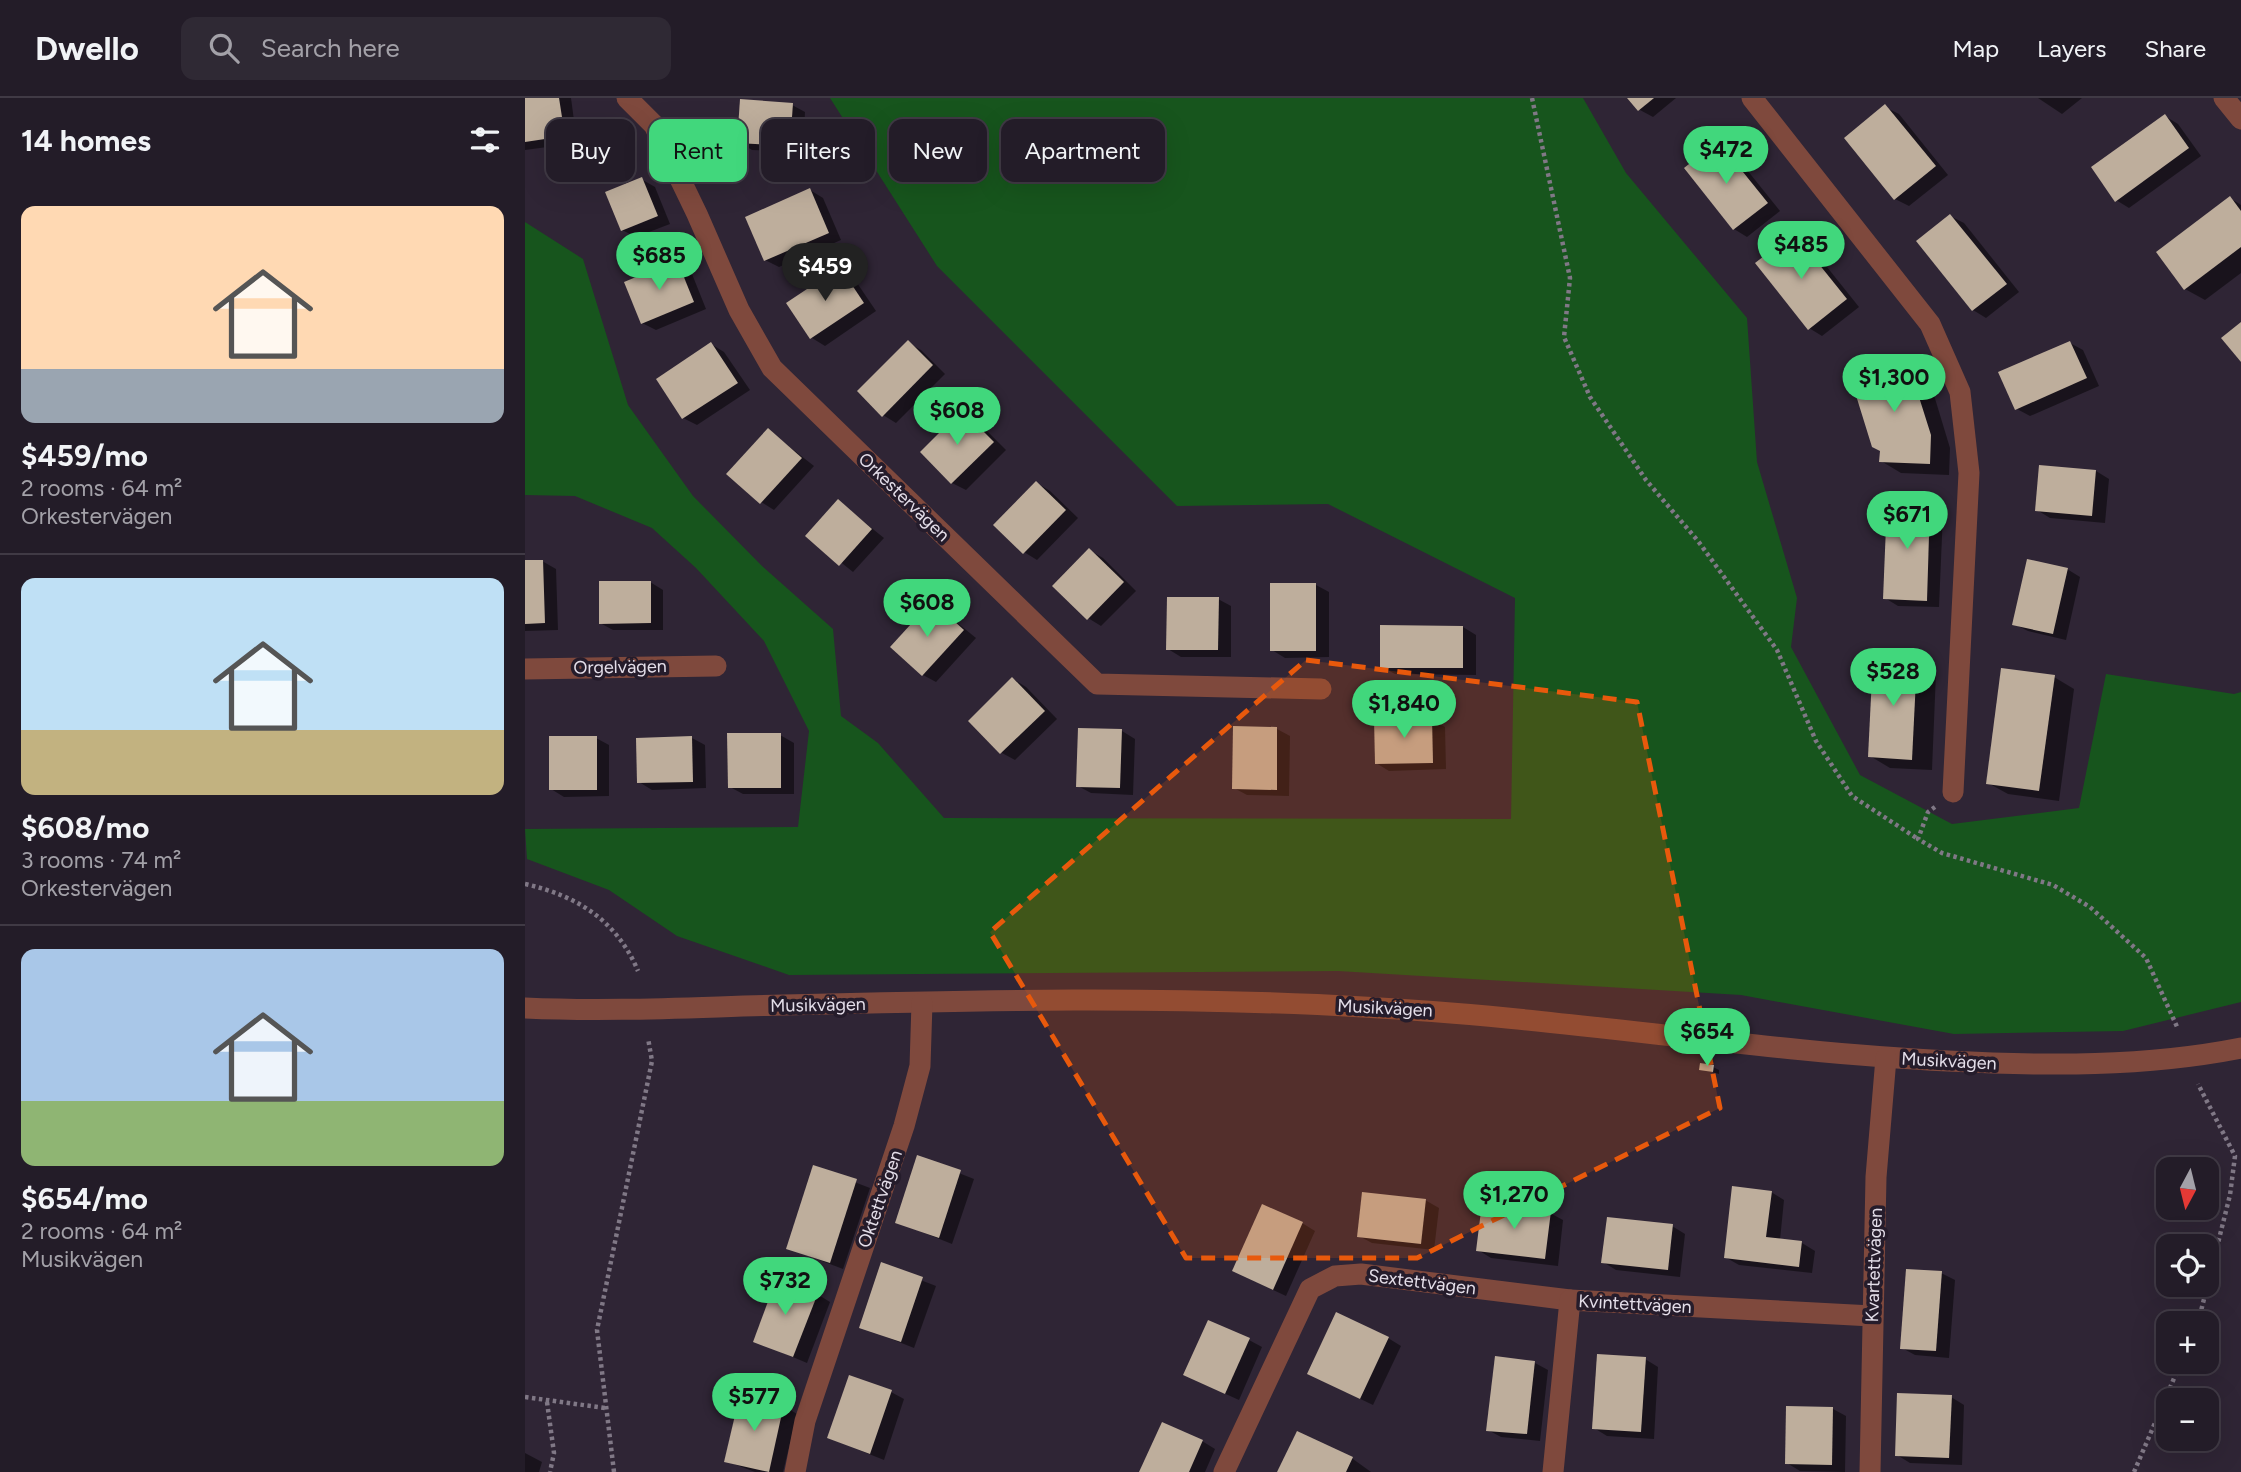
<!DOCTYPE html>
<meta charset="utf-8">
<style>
:root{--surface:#231c28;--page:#2f2934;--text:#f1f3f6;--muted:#a3a1a8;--line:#403a45;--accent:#41d77c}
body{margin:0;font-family:Figtree,sans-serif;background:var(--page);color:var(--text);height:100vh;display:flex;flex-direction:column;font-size:26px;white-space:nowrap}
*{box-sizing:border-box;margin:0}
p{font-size:23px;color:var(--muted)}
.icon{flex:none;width:38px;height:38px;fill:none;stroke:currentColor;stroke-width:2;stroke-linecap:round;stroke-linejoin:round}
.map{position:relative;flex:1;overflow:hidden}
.panel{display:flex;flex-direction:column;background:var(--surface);width:525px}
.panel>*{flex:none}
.hud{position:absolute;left:21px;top:21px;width:665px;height:63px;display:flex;gap:14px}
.needle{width:46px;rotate:187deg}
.fabs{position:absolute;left:1631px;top:1059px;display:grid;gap:14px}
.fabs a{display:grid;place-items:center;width:63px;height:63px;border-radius:14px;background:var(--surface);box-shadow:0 7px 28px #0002,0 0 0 2px var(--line);font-size:35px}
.price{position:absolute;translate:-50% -60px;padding:0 16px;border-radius:24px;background:var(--accent);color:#111;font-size:23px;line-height:46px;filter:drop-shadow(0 2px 4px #0008)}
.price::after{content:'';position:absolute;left:50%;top:42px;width:21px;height:16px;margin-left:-10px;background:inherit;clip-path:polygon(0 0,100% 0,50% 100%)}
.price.active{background:#222;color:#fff}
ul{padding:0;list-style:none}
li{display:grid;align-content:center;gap:14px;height:371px;padding:0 21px}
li+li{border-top:2px solid var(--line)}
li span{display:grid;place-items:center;height:217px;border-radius:14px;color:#555}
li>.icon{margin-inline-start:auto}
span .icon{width:126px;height:126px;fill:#fffc;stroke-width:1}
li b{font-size:30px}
h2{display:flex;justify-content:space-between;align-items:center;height:84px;padding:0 21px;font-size:30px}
.chip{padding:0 24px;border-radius:14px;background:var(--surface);box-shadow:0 7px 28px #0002,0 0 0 2px var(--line);font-size:24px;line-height:63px}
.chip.active{background:var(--accent);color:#111}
header{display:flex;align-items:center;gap:42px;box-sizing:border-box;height:98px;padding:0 35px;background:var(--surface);border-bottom:2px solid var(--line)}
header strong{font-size:33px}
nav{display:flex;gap:38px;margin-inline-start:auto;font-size:24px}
.search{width:490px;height:63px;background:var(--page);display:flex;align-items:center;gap:18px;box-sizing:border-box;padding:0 24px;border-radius:14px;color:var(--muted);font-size:26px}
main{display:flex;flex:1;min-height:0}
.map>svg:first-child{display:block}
</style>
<header>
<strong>Dwello</strong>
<div class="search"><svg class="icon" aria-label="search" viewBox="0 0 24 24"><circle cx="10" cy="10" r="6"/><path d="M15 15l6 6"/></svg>Search here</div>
<nav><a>Map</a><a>Layers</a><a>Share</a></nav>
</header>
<main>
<section class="panel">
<h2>14 homes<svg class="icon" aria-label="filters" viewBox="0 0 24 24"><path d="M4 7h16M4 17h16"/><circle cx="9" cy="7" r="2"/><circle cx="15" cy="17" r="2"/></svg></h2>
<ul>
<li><span style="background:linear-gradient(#ffd9b3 75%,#9aa5b1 0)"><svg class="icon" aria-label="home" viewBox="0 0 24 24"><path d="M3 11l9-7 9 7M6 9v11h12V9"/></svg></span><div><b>$459/mo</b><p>2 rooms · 64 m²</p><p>Orkestervägen</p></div></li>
<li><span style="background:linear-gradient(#bfe0f5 70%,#c2b280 0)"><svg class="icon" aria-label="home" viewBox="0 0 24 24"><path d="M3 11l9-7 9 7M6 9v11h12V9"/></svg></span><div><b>$608/mo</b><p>3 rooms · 74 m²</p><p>Orkestervägen</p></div></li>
<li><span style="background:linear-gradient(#a9c7e8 70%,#8fb573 0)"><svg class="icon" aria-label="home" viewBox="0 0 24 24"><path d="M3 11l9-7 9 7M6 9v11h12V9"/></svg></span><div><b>$654/mo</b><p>2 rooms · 64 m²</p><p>Musikvägen</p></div></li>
</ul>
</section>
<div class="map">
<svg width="1716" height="1374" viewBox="0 0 1716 1374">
<rect width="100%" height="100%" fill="#2f2535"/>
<path fill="#17551d" d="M 305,0 L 1058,0 L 1101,75 L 1222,220 L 1232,364 L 1272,500 L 1266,549 L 1335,677 L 1427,726 L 1554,710 L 1581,576 L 1709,596 L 1716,594 L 1716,904 L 1598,933 L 1429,936 L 1216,897 L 813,873 L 264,877 L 152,838 L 84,792 L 2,761 L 0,731 L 273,729 L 284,633 L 239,543 L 171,470 L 127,430 L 50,398 L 0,397 L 0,124 L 58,161 L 103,307 L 168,398 L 236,467 L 308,531 L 316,618 L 353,645 L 419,720 L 986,721 L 990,500 L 803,406 L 652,408 L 412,168 Z"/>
<g fill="#0007">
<path d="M 0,0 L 46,0 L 52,45 L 0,52 Z"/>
<path d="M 1105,0 L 1151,0 L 1128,19 L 1115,12 Z"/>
<path d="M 1513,0 L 1557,0 L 1537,16 Z"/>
<path d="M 267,7 L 280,14 L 278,54 L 227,52 L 214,44 Z"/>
<path d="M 1360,9 L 1374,16 L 1423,77 L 1384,108 L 1370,101 Z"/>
<path d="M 1640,18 L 1653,26 L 1676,58 L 1604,110 L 1591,102 Z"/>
<path d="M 1193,45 L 1206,52 L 1255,113 L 1222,139 L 1209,131 Z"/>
<path d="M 116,81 L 130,89 L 145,126 L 111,139 L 97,132 Z"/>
<path d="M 285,92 L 298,100 L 316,142 L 254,169 L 240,162 Z"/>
<path d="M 1705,100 L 1716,107 L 1716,175 L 1680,202 L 1660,191 Z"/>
<path d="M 1425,118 L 1439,125 L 1494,194 L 1461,220 L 1448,212 Z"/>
<path d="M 1269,137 L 1282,144 L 1334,209 L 1297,238 L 1284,230 Z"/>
<path d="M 152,164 L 165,171 L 181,211 L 131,232 L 117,225 Z"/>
<path d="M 315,171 L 328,179 L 351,213 L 300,248 L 287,240 L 263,206 Z"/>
<path d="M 383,245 L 396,252 L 420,276 L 371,325 L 358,317 Z"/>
<path d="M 1545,245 L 1558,252 L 1574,288 L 1505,318 L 1492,311 Z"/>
<path d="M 186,246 L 199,254 L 225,292 L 172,327 L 158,320 Z"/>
<path d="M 1382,263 L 1402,274 L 1425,350 L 1424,377 L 1376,375 L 1356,363 Z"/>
<path d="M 438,314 L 451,322 L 481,352 L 441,392 L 427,385 Z"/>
<path d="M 243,332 L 289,368 L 249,412 L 236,404 Z"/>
<path d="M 1516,368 L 1571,373 L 1584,381 L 1580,425 L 1525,420 L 1512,412 Z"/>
<path d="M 512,385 L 525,393 L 553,420 L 512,462 L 499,454 Z"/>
<path d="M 313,403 L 359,440 L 328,474 L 283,438 Z"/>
<path d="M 1405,407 L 1418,415 L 1414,509 L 1373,508 L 1360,500 Z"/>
<path d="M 564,452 L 578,460 L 611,493 L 576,528 L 563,520 Z"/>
<path d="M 17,463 L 31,471 L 33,532 L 0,533 L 0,464 Z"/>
<path d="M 1542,471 L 1555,479 L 1541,542 L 1503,533 L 1489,526 Z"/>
<path d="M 125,484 L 138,492 L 138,532 L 88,532 L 75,525 Z"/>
<path d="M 791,487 L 804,494 L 804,559 L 760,560 L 747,552 Z"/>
<path d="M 693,501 L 706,508 L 706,559 L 656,559 L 643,551 Z"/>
<path d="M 408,505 L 451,540 L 411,584 L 398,577 Z"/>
<path d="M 938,529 L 951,537 L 951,577 L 870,576 L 857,569 Z"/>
<path d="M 1391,563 L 1411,575 L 1407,672 L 1365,670 L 1345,658 Z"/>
<path d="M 1529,579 L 1549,591 L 1534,703 L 1483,696 L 1463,685 Z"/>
<path d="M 488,581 L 501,589 L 532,621 L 490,662 L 477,655 L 445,623 Z"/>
<path d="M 906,621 L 920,629 L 921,671 L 864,673 L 851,665 Z"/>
<path d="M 752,631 L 765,638 L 764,698 L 722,697 L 709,690 Z"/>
<path d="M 597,633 L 610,641 L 608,697 L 566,695 L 553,688 Z"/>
<path d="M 255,637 L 269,645 L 269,696 L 218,696 L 205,689 Z"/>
<path d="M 71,640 L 84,647 L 84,698 L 39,699 L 26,691 Z"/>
<path d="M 167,640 L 180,647 L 181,690 L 127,692 L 114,684 Z"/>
<path d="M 1188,969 L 1194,972 L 1194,976 L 1176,971 Z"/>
<path d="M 393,1059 L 449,1081 L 427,1146 L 372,1124 Z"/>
<path d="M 290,1069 L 345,1090 L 318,1171 L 263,1150 Z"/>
<path d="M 1246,1094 L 1259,1102 L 1255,1142 L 1277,1145 L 1290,1153 L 1287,1175 L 1214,1167 L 1200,1159 Z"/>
<path d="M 900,1102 L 914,1110 L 909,1152 L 847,1145 L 834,1138 Z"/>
<path d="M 1025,1115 L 1038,1122 L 1033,1168 L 966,1160 L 953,1152 Z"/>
<path d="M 777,1125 L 790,1133 L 761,1198 L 723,1180 Z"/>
<path d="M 1147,1128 L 1160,1136 L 1155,1179 L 1091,1172 L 1078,1164 Z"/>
<path d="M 357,1167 L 411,1188 L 389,1250 L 336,1229 Z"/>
<path d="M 1416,1175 L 1430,1182 L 1424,1260 L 1390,1257 L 1377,1250 Z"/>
<path d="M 292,1196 L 305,1204 L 282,1265 L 230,1243 Z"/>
<path d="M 863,1240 L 876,1248 L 848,1307 L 798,1283 Z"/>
<path d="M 724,1242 L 737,1249 L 714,1302 L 674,1284 Z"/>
<path d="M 1120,1261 L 1133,1269 L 1129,1341 L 1082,1338 L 1069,1330 Z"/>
<path d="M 1010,1265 L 1023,1272 L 1015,1343 L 976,1339 L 963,1332 Z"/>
<path d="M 366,1294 L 379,1301 L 359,1362 L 304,1340 Z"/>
<path d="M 216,1298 L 259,1308 L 272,1316 L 258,1374 L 230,1374 L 201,1363 Z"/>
<path d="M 1426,1299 L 1439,1307 L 1437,1367 L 1385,1365 L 1372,1357 Z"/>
<path d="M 1308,1311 L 1321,1318 L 1320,1374 L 1275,1373 L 1262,1365 Z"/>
<path d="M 772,1335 L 828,1361 L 846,1374 L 754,1374 Z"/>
<path d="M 677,1343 L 690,1351 L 680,1374 L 616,1374 Z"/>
<path d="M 0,1355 L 17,1364 L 14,1374 L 0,1374 Z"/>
</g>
<g fill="#beae9c">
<path d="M 0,0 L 34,0 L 40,38 L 0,44 Z"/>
<path d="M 1102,0 L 1129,0 L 1113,13 Z"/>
<path d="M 215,1 L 268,5 L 265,48 L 212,45 Z"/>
<path d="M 1360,6 L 1411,68 L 1369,102 L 1319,40 Z"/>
<path d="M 1640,16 L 1664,50 L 1590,104 L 1566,69 Z"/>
<path d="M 1193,43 L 1243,105 L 1208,132 L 1159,70 Z"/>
<path d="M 117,79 L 133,118 L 96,133 L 80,94 Z"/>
<path d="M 285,90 L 304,135 L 239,163 L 220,119 Z"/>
<path d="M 1705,98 L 1716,113 L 1716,149 L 1659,192 L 1631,154 Z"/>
<path d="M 1425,116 L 1482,186 L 1447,213 L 1391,143 Z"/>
<path d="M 1269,135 L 1322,201 L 1283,232 L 1230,165 Z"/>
<path d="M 152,162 L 169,204 L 116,226 L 99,184 Z"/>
<path d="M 315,169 L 339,205 L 285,241 L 261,205 Z"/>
<path d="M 1716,224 L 1716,264 L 1696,240 Z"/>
<path d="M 383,242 L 408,267 L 357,319 L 332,293 Z"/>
<path d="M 1545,243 L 1562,280 L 1490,312 L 1473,274 Z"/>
<path d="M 186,244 L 213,285 L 157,321 L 131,281 Z"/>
<path d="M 1382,261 L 1406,337 L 1405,366 L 1354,364 L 1355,353 L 1347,349 L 1325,278 Z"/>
<path d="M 437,312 L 469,344 L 426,386 L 395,354 Z"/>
<path d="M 243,330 L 277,360 L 235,406 L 201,376 Z"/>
<path d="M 1514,367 L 1571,372 L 1567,418 L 1510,413 Z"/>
<path d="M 511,383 L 541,412 L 498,456 L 468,427 Z"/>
<path d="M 313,401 L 347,431 L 314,468 L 280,438 Z"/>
<path d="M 1362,404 L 1405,405 L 1402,503 L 1358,501 Z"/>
<path d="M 564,450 L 599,484 L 562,522 L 527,488 Z"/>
<path d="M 1502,461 L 1543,470 L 1528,536 L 1487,527 Z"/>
<path d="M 0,462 L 18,462 L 20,525 L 0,526 Z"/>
<path d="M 74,483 L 126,483 L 126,525 L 74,526 Z"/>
<rect x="745" y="485" width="46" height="68"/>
<path d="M 642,499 L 694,499 L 693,552 L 641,552 Z"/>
<path d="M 407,503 L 439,532 L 397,578 L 365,549 Z"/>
<path d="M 855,527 L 938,528 L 938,570 L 855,570 Z"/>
<path d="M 1348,559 L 1392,561 L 1387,662 L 1343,659 Z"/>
<path d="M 1476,570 L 1530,577 L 1514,693 L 1461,686 Z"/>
<path d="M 487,579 L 520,613 L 475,656 L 443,623 Z"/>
<path d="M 907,619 L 908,665 L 850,666 L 849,620 Z"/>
<path d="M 708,628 L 752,629 L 752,692 L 707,691 Z"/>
<path d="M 553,630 L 597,631 L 595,690 L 551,689 Z"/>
<path d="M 202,635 L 256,635 L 256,690 L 203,690 Z"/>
<rect x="24" y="638" width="48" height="54"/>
<path d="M 167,638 L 168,684 L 112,685 L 111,640 Z"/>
<path d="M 1175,965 L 1189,967 L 1188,974 L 1174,972 Z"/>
<path d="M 392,1057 L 436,1072 L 414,1140 L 370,1125 Z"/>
<path d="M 288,1067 L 332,1081 L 305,1165 L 261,1151 Z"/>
<path d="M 1207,1088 L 1247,1093 L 1241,1139 L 1277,1143 L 1274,1169 L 1199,1160 Z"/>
<path d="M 837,1094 L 901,1101 L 896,1146 L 832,1139 Z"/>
<path d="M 957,1105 L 1026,1113 L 1020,1161 L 951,1153 Z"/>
<path d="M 737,1106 L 778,1124 L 748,1192 L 707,1173 Z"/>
<path d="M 1082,1119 L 1148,1126 L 1143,1172 L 1076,1165 Z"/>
<path d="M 356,1164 L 398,1179 L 376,1244 L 334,1230 Z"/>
<path d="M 1381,1171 L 1417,1173 L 1411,1253 L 1375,1251 Z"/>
<path d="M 252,1179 L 293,1195 L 268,1259 L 228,1244 Z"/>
<path d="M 811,1214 L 864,1239 L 835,1301 L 782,1276 Z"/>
<path d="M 683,1222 L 725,1240 L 700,1296 L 658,1277 Z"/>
<path d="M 1072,1256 L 1121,1259 L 1116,1334 L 1067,1331 Z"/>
<path d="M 970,1258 L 1010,1263 L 1002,1336 L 961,1333 Z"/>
<path d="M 324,1277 L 367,1292 L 345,1356 L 302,1340 Z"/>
<path d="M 1372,1295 L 1427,1297 L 1424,1360 L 1370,1358 Z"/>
<path d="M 215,1296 L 259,1306 L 244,1374 L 199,1364 Z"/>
<path d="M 1261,1308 L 1308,1309 L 1307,1367 L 1260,1366 Z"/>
<path d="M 637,1324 L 678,1342 L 664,1374 L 614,1374 Z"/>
<path d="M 772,1333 L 828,1359 L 821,1374 L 752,1374 Z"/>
</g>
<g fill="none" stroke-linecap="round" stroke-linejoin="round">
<g stroke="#807886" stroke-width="4.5" stroke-dasharray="3.5 3.5" stroke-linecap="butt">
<path d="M 1007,0 L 1045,180 L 1039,239 L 1065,299 L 1121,382 L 1173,443 L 1252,552 L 1291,643 L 1327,698 L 1393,741"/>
<path d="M 1410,709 L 1403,714 L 1393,741 L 1417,755 L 1528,787 L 1565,809 L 1621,860 L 1653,931"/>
<path d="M 0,786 C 53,798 92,823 113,873"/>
<path d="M 1673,1225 L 1705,1097 L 1710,1058 L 1673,986"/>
<path d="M 0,1299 L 80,1310"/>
<path d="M 22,1304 L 29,1355 L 25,1374"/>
<path d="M 89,1374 L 72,1232 L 127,963 L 123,940"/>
<path d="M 1609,1374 L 1656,1264"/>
</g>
<g stroke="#7f493d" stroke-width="21">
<path d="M 102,0 L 129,27 L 172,116 L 214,212 L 247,270 L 572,586 L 796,591"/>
<path d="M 1227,0 L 1405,226 L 1435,294 L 1444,375 L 1428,694"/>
<path d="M 1699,0 L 1716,21"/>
<path d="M 0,571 L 191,568"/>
<path d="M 0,910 C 87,914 172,909 259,907 C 452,902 646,898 838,909 C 1034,919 1227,953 1423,963 C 1521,968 1620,969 1716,950"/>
<path d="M 270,1374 L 280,1323 L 379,1028 L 395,968 L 397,905"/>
<path d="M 699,1374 L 785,1191 L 810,1178 L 836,1176 L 1045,1202"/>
<path d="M 1028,1374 L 1045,1202 L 1347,1218"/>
<path d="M 1345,1374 L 1351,1079 L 1361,960"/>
</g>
</g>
<path fill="#e8590c" fill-opacity="0.2" stroke="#e8590c" stroke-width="5" stroke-dasharray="14 9" stroke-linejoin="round" d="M 781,562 L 1112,604 L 1195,1010 L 892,1160 L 661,1160 L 465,834 Z"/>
<g text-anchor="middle" stroke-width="7" stroke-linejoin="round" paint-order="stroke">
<g font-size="18" fill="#e4dee9" stroke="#251c2b">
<text transform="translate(379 399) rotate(44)" y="6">Orkestervägen</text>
<text transform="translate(95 569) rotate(-1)" y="6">Orgelvägen</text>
<text transform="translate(293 907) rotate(-1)" y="6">Musikvägen</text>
<text transform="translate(860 910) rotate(3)" y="6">Musikvägen</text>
<text transform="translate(1424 963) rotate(3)" y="6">Musikvägen</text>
<text transform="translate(355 1101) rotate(-71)" y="6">Oktettvägen</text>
<text transform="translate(1349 1167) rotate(-88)" y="6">Kvartettvägen</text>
<text transform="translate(897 1184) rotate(7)" y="6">Sextettvägen</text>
<text transform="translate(1110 1206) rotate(3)" y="6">Kvintettvägen</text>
</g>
</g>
</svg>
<div class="fabs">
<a><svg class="needle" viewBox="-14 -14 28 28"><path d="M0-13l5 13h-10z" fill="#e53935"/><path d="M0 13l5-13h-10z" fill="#a3a1a8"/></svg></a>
<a><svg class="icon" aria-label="locate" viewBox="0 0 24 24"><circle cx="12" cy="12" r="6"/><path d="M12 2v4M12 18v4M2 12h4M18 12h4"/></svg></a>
<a>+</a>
<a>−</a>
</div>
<b class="price" style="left:1201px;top:88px">$472</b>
<b class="price" style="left:1276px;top:183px">$485</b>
<b class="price" style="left:134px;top:194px">$685</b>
<b class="price active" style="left:300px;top:205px">$459</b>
<b class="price" style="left:1369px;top:316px">$1,300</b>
<b class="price" style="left:432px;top:349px">$608</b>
<b class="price" style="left:1382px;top:453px">$671</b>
<b class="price" style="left:402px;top:541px">$608</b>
<b class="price" style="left:1368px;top:610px">$528</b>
<b class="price" style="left:879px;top:642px">$1,840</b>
<b class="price" style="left:1182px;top:970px">$654</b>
<b class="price" style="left:989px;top:1133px">$1,270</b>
<b class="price" style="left:260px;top:1219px">$732</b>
<b class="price" style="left:229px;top:1335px">$577</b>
<div class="hud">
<a class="chip">Buy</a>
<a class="chip active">Rent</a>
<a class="chip">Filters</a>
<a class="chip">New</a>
<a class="chip">Apartment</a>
</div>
</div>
</main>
